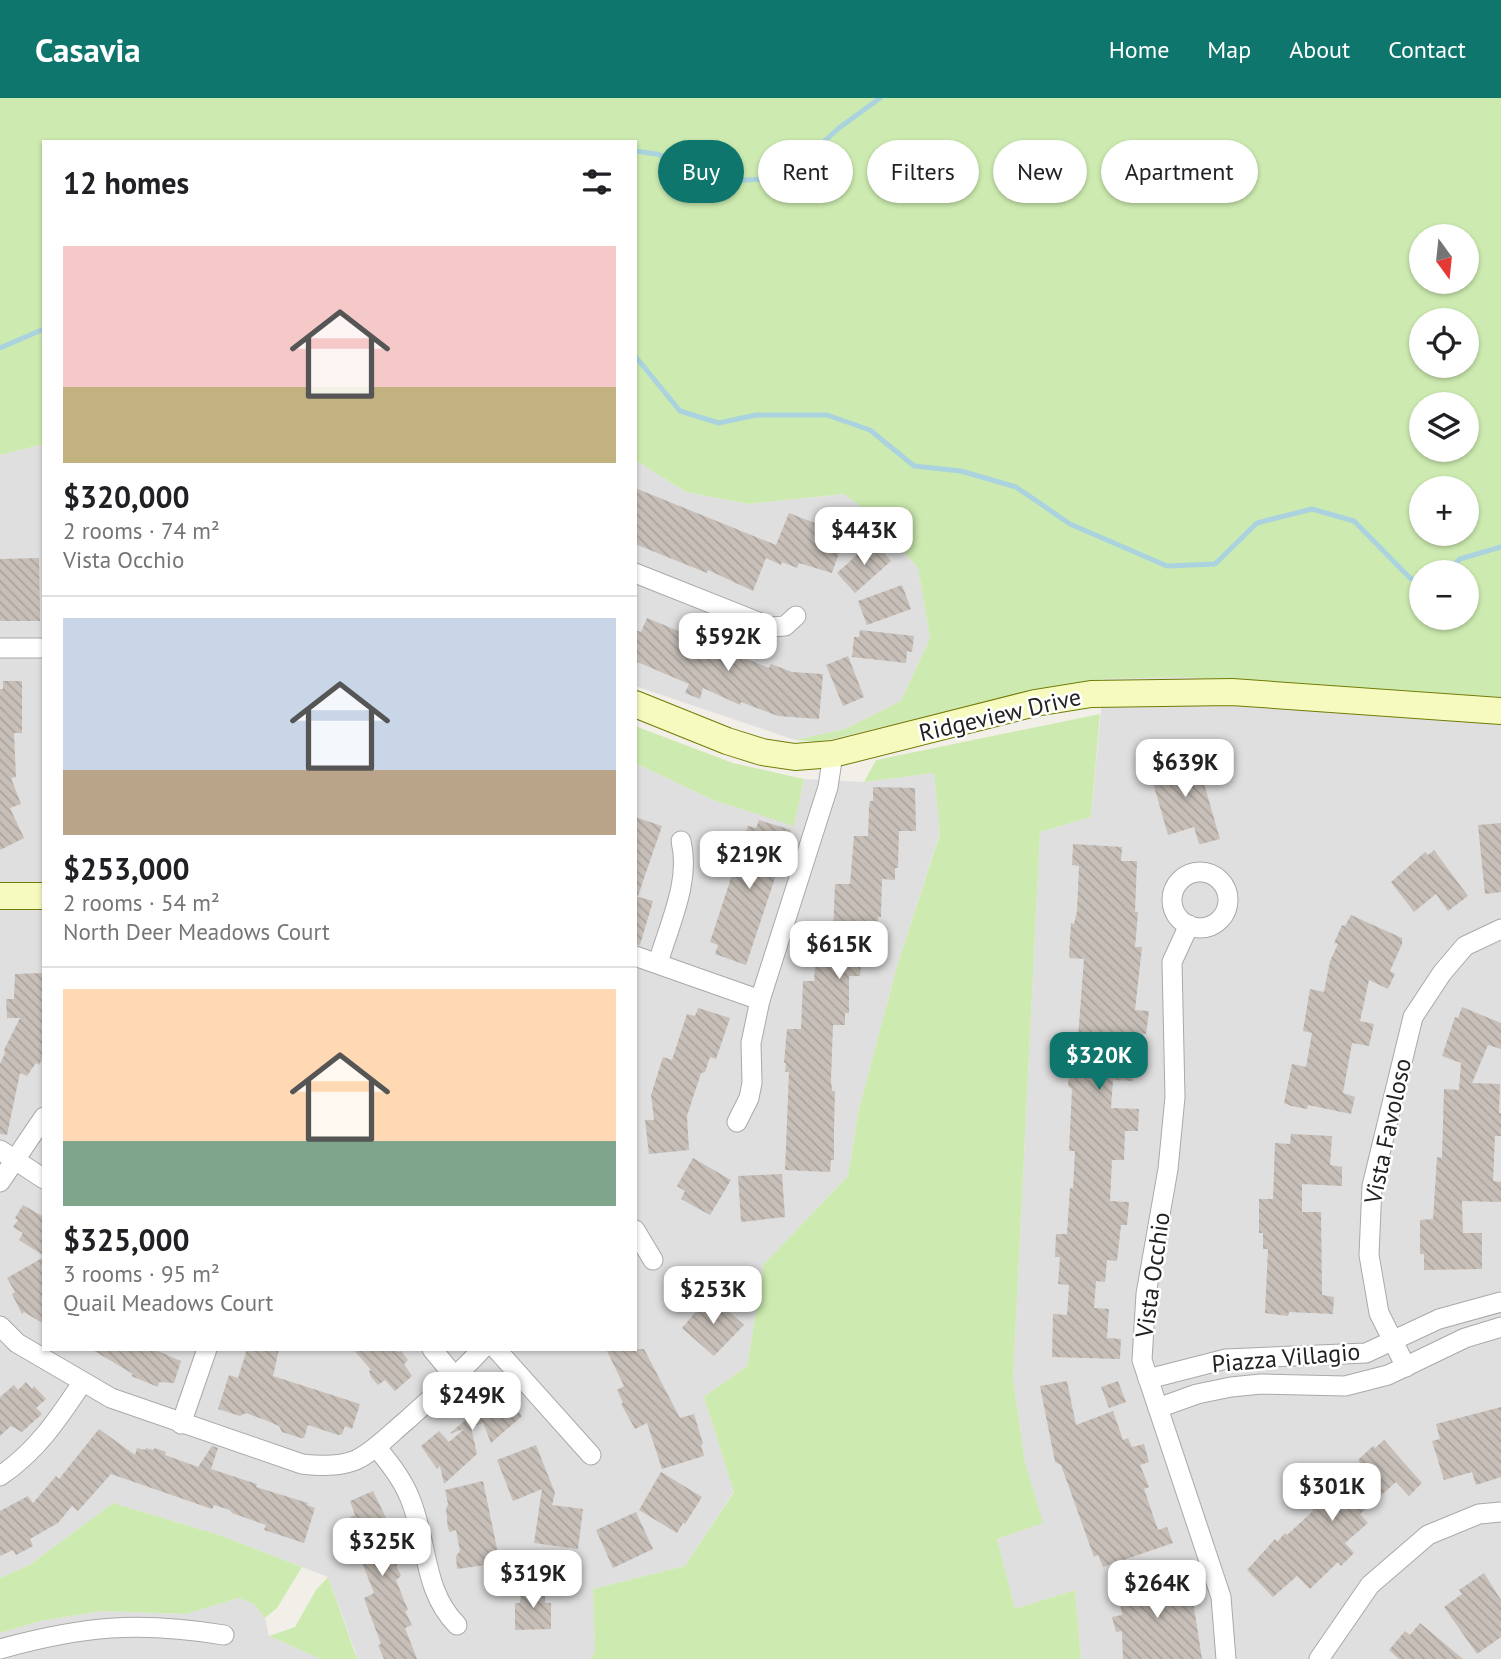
<!DOCTYPE html>
<meta charset="utf-8">
<style>
:root{--surface:#fff;--page:#f6f6f6;--text:#202124;--muted:#757577;--line:#e0e0e0;--accent:#0f766e}
body{margin:0;font-family:"PT Sans",sans-serif;background:var(--page);color:var(--text);height:100vh;display:flex;flex-direction:column;font-size:26px;white-space:nowrap}
*{box-sizing:border-box;margin:0}
p{font-size:23px;color:var(--muted)}
.icon{flex:none;width:38px;height:38px;fill:none;stroke:currentColor;stroke-width:2;stroke-linecap:round;stroke-linejoin:round}
.map{position:relative;flex:1;overflow:hidden}
.panel{position:absolute;left:42px;top:42px;width:595px;height:1211px;display:flex;flex-direction:column;background:var(--surface);border-radius:0px;box-shadow:0 2px 5px #0004}
.panel>*{flex:none}
.top-card{position:absolute;left:658px;top:42px;width:665px;height:63px;display:flex;gap:14px}
.needle{width:46px;rotate:165deg}
.tools{position:absolute;left:1409px;top:126px;display:grid;gap:14px}
.tools a{display:grid;place-items:center;width:70px;height:70px;border-radius:50%;background:var(--surface);box-shadow:0 2px 5px #0004;font-size:35px}
.price{position:absolute;translate:-50% -60px;padding:0 16px;border-radius:14px;background:#fff;color:#222;font-size:23px;line-height:46px;filter:drop-shadow(0 2px 4px #0008)}
.price::after{content:'';position:absolute;left:50%;top:42px;width:21px;height:16px;margin-left:-10px;background:inherit;clip-path:polygon(0 0,100% 0,50% 100%)}
.price.current{background:var(--accent);color:#fff}
ul{padding:0;list-style:none}
li{display:grid;align-content:center;gap:14px;height:371px;padding:0 21px}
li+li{border-top:2px solid var(--line)}
li span{display:grid;place-items:center;height:217px;border-radius:0px;color:#555}
li>.icon{margin-inline-start:auto}
span .icon{width:126px;height:126px;fill:#fffc;stroke-width:1}
li b{font-size:30px}
h2{display:flex;justify-content:space-between;align-items:center;height:84px;padding:0 21px;font-size:30px}
.pill{padding:0 24px;border-radius:32px;background:var(--surface);box-shadow:0 2px 5px #0004;font-size:24px;line-height:63px}
.pill.current{background:var(--accent);color:#fff}
header{display:flex;align-items:center;gap:42px;box-sizing:border-box;height:98px;padding:0 35px;background:var(--accent);color:#fff}
header strong{font-size:33px}
nav{display:flex;gap:38px;margin-inline-start:auto;font-size:24px}
.map>svg:first-child{display:block}
</style>
<header>
<strong>Casavia</strong>
<nav><a>Home</a><a>Map</a><a>About</a><a>Contact</a></nav>
</header>
<div class="map">
<svg width="1501" height="1561" viewBox="0 0 1501 1561">
<defs>
<pattern id="building-back-hatch" width="6" height="6" patternUnits="userSpaceOnUse" patternTransform="scale(1.75)"><rect width="6" height="6" fill="#c7bfb8"/><path d="M-1 5l2 2M0 0l6 6M5-1l2 2" fill="none" stroke="#aba49e"/></pattern>
</defs>
<rect width="100%" height="100%" fill="#f2efe9"/>
<g fill="#e0dfdf">
<path d="M 44,346 L 44,1251 L 635,1251 L 635,665 L 713,702 L 794,727 L 804,681 L 864,684 L 934,675 L 940,735 L 897,868 L 858,1015 L 848,1078 L 764,1166 L 747,1268 L 704,1299 L 734,1393 L 685,1468 L 593,1491 L 595,1554 L 590,1561 L 358,1561 L 328,1479 L 219,1437 L 113,1405 L 31,1466 L 0,1480 L 0,357 Z"/>
<path d="M 635,362 L 686,394 L 748,406 L 844,396 L 869,415 L 918,470 L 930,540 L 901,603 L 845,631 L 795,642 L 635,588 Z"/>
<path d="M 1183,579 L 1501,599 L 1501,1561 L 1081,1561 L 1075,1492 L 1015,1511 L 997,1441 L 1042,1425 L 1025,1364 L 1013,1281 L 1040,734 L 1091,719 L 1104,581 Z"/>
<path d="M 239,1500 L 254,1506 L 265,1520 L 269,1538 L 321,1561 L 0,1561 L 0,1535 L 40,1523 L 103,1513 L 186,1516 Z"/>
</g>
<g fill="#cdebb0" fill-rule="evenodd">
<path d="M 0,0 L 1501,0 L 1501,599 L 1183,579 L 1104,581 L 1030,592 L 821,644 L 795,642 L 845,631 L 901,603 L 930,540 L 918,470 L 869,415 L 844,396 L 748,406 L 686,394 L 635,362 L 635,44 L 44,44 L 44,346 L 0,357 ZM 1421,138 L 1466,138 L 1466,184 L 1421,184 ZM 1421,222 L 1466,222 L 1466,268 L 1421,268 ZM 1421,306 L 1466,306 L 1466,352 L 1421,352 ZM 1421,390 L 1466,390 L 1466,436 L 1421,436 ZM 1421,474 L 1466,474 L 1466,520 L 1421,520 Z"/>
<path d="M 1100,616 L 1091,719 L 1040,734 L 1013,1281 L 1025,1364 L 1043,1425 L 997,1441 L 1015,1511 L 1075,1492 L 1081,1561 L 590,1561 L 595,1554 L 593,1491 L 685,1468 L 734,1394 L 704,1299 L 747,1268 L 764,1166 L 848,1078 L 858,1015 L 897,868 L 940,736 L 934,675 L 864,684 L 876,662 Z"/>
<path d="M 635,628 L 733,665 L 804,681 L 794,728 L 713,702 L 635,665 Z"/>
<path d="M 113,1405 L 219,1437 L 302,1469 L 277,1510 L 265,1520 L 254,1506 L 239,1500 L 186,1516 L 103,1513 L 40,1523 L 0,1535 L 0,1480 L 31,1466 Z"/>
<path d="M 328,1479 L 355,1555 L 358,1561 L 321,1561 L 269,1538 L 295,1529 L 316,1492 Z"/>
</g>
<g fill="none" stroke-linecap="round" stroke-linejoin="round">
<g stroke="#aad3df" stroke-width="5">
<path d="M 635,53 L 657,56 L 728,83 L 783,80 L 839,30 L 880,0"/>
<path d="M 0,250 L 44,231"/>
<path d="M 635,258 L 680,313 L 719,325 L 756,317 L 827,317 L 870,332 L 914,368 L 961,373 L 1016,389 L 1070,426 L 1167,468 L 1215,466 L 1257,425 L 1312,411 L 1354,423 L 1410,480 L 1421,486"/>
<path d="M 1447,474 L 1460,461 L 1501,449"/>
</g>
</g>
<g fill="url(#building-back-hatch)">
<path d="M 635,390 L 776,447 L 789,415 L 820,427 L 823,420 L 848,429 L 832,475 L 799,465 L 797,470 L 782,464 L 781,467 L 766,460 L 753,493 L 708,472 L 707,475 L 635,446 Z"/>
<path d="M 873,442 L 891,463 L 855,495 L 837,475 Z"/>
<path d="M 39,460 L 40,523 L 0,523 L 0,461 Z"/>
<path d="M 902,487 L 911,511 L 867,527 L 858,503 Z"/>
<path d="M 647,520 L 769,570 L 771,566 L 792,574 L 823,576 L 819,621 L 778,618 L 741,604 L 740,607 L 703,590 L 700,601 L 685,595 L 689,586 L 635,563 L 635,532 L 641,534 Z"/>
<path d="M 860,532 L 914,538 L 912,554 L 907,553 L 906,565 L 852,559 L 854,539 L 859,539 Z"/>
<path d="M 848,558 L 864,599 L 843,608 L 826,567 Z"/>
<path d="M 3,583 L 22,583 L 22,635 L 14,635 L 16,679 L 11,680 L 21,706 L 10,710 L 24,740 L 0,752 L 0,591 L 3,591 Z"/>
<path d="M 1196,658 L 1220,741 L 1201,746 L 1199,746 L 1194,729 L 1168,737 L 1149,671 Z"/>
<path d="M 873,689 L 915,690 L 916,733 L 899,733 L 898,770 L 895,770 L 895,782 L 882,781 L 881,819 L 878,819 L 877,830 L 864,830 L 863,867 L 861,867 L 860,878 L 849,878 L 849,915 L 845,915 L 845,927 L 833,927 L 831,982 L 832,993 L 835,993 L 834,1030 L 834,1062 L 831,1062 L 830,1074 L 785,1072 L 789,974 L 785,974 L 786,965 L 784,965 L 787,931 L 801,931 L 803,883 L 814,883 L 818,834 L 833,835 L 835,786 L 850,786 L 854,738 L 868,738 L 869,709 L 870,703 L 873,703 Z"/>
<path d="M 635,719 L 662,728 L 638,798 L 635,797 Z"/>
<path d="M 759,722 L 791,732 L 746,867 L 715,856 L 718,847 L 710,844 L 748,728 L 756,730 Z"/>
<path d="M 1501,725 L 1501,794 L 1485,796 L 1478,727 Z"/>
<path d="M 1073,746 L 1122,749 L 1121,763 L 1137,763 L 1135,814 L 1138,814 L 1135,849 L 1142,849 L 1135,912 L 1149,913 L 1146,936 L 1137,935 L 1133,983 L 1113,982 L 1111,1010 L 1139,1011 L 1138,1033 L 1125,1033 L 1124,1062 L 1112,1062 L 1110,1103 L 1129,1104 L 1127,1127 L 1121,1127 L 1117,1163 L 1107,1162 L 1105,1184 L 1096,1183 L 1094,1210 L 1109,1211 L 1107,1240 L 1121,1241 L 1120,1261 L 1052,1259 L 1053,1216 L 1067,1217 L 1069,1187 L 1058,1186 L 1060,1159 L 1055,1159 L 1056,1136 L 1067,1136 L 1070,1090 L 1073,1090 L 1075,1053 L 1069,1053 L 1072,991 L 1068,988 L 1071,956 L 1074,957 L 1075,945 L 1078,940 L 1084,861 L 1070,860 L 1069,857 L 1071,825 L 1074,826 L 1077,813 L 1079,768 L 1072,767 Z"/>
<path d="M 1434,752 L 1468,798 L 1448,813 L 1436,796 L 1414,814 L 1391,784 L 1425,754 L 1428,757 Z"/>
<path d="M 635,798 L 653,803 L 640,847 L 635,846 Z"/>
<path d="M 1351,817 L 1402,840 L 1402,846 L 1390,873 L 1395,876 L 1388,891 L 1369,882 L 1360,923 L 1374,926 L 1369,948 L 1352,945 L 1343,995 L 1355,999 L 1351,1016 L 1308,1007 L 1307,1011 L 1291,1008 L 1284,1005 L 1292,966 L 1306,969 L 1312,935 L 1303,933 L 1310,891 L 1324,894 L 1330,863 L 1338,846 L 1334,845 L 1342,827 L 1345,828 Z"/>
<path d="M 42,875 L 42,880 L 44,880 L 44,958 L 39,967 L 36,965 L 27,978 L 20,975 L 7,1037 L 0,1036 L 0,966 L 5,955 L 4,952 L 20,920 L 7,920 L 6,901 L 14,901 L 15,876 Z"/>
<path d="M 1462,909 L 1501,925 L 1501,951 L 1488,947 L 1472,985 L 1500,986 L 1499,1015 L 1501,1015 L 1501,1038 L 1495,1038 L 1493,1083 L 1501,1084 L 1501,1104 L 1462,1103 L 1463,1135 L 1482,1135 L 1482,1171 L 1424,1172 L 1424,1156 L 1420,1156 L 1420,1122 L 1433,1121 L 1437,1059 L 1442,1060 L 1444,991 L 1459,992 L 1461,965 L 1442,958 L 1455,919 L 1458,920 Z"/>
<path d="M 698,910 L 730,920 L 716,961 L 710,959 L 705,974 L 701,975 L 687,1018 L 689,1052 L 649,1056 L 645,1022 L 654,1022 L 651,997 L 663,959 L 672,962 L 687,916 L 695,918 Z"/>
<path d="M 1291,1036 L 1332,1038 L 1330,1067 L 1342,1069 L 1342,1088 L 1302,1086 L 1302,1114 L 1321,1114 L 1322,1197 L 1334,1199 L 1333,1216 L 1289,1214 L 1288,1218 L 1265,1215 L 1268,1151 L 1263,1151 L 1263,1135 L 1259,1135 L 1259,1101 L 1273,1101 L 1275,1045 L 1290,1046 Z"/>
<path d="M 693,1060 L 731,1082 L 710,1117 L 681,1101 L 685,1093 L 677,1088 Z"/>
<path d="M 782,1076 L 785,1119 L 741,1124 L 738,1078 Z"/>
<path d="M 23,1107 L 44,1119 L 44,1158 L 19,1142 L 23,1135 L 13,1129 L 18,1122 L 15,1120 Z"/>
<path d="M 44,1159 L 44,1226 L 24,1214 L 22,1216 L 12,1196 L 15,1194 L 7,1180 Z"/>
<path d="M 710,1197 L 744,1227 L 714,1258 L 682,1230 Z"/>
<path d="M 91,1251 L 153,1251 L 181,1263 L 174,1285 L 159,1284 L 158,1289 L 131,1278 L 133,1276 Z"/>
<path d="M 247,1251 L 279,1251 L 273,1278 L 360,1306 L 352,1331 L 345,1328 L 342,1336 L 338,1337 L 308,1327 L 304,1340 L 301,1340 L 282,1334 L 279,1328 L 265,1322 L 246,1315 L 240,1318 L 218,1311 L 229,1277 L 238,1280 Z"/>
<path d="M 353,1251 L 395,1251 L 398,1254 L 401,1253 L 408,1262 L 404,1266 L 412,1278 L 395,1293 L 385,1282 L 378,1287 L 371,1279 L 369,1273 L 371,1272 Z"/>
<path d="M 606,1251 L 644,1251 L 680,1320 L 694,1316 L 703,1346 L 701,1347 L 704,1358 L 662,1371 L 647,1325 L 635,1331 L 621,1306 L 623,1305 L 617,1292 L 624,1288 Z"/>
<path d="M 1067,1283 L 1076,1327 L 1113,1313 L 1123,1342 L 1128,1340 L 1132,1349 L 1144,1346 L 1149,1364 L 1140,1367 L 1149,1389 L 1144,1391 L 1158,1432 L 1167,1429 L 1173,1445 L 1103,1469 L 1098,1457 L 1094,1459 L 1061,1367 L 1055,1364 L 1040,1288 Z"/>
<path d="M 1118,1283 L 1126,1304 L 1109,1310 L 1101,1289 Z"/>
<path d="M 26,1284 L 32,1291 L 34,1288 L 46,1301 L 36,1310 L 42,1316 L 22,1334 L 11,1328 L 0,1338 L 0,1299 L 14,1287 L 18,1292 Z"/>
<path d="M 494,1284 L 522,1318 L 491,1345 L 483,1325 L 471,1329 L 477,1356 L 444,1386 L 440,1368 L 437,1371 L 421,1348 L 439,1333 L 449,1344 L 464,1331 L 449,1336 L 475,1314 L 469,1307 Z"/>
<path d="M 1501,1309 L 1501,1379 L 1476,1387 L 1472,1374 L 1444,1382 L 1432,1343 L 1440,1341 L 1436,1326 Z"/>
<path d="M 99,1331 L 135,1357 L 137,1350 L 145,1352 L 146,1350 L 153,1352 L 155,1350 L 166,1354 L 165,1357 L 198,1369 L 212,1348 L 218,1350 L 211,1371 L 257,1386 L 256,1389 L 308,1405 L 307,1407 L 315,1410 L 304,1445 L 264,1432 L 266,1427 L 232,1415 L 230,1412 L 214,1407 L 212,1411 L 111,1376 L 78,1413 L 72,1408 L 58,1425 L 30,1441 L 33,1448 L 16,1457 L 13,1452 L 0,1458 L 0,1413 L 28,1398 L 33,1405 L 56,1378 L 59,1381 Z"/>
<path d="M 1384,1342 L 1422,1385 L 1409,1398 L 1396,1384 L 1360,1416 L 1368,1425 L 1345,1445 L 1354,1455 L 1341,1468 L 1338,1464 L 1310,1491 L 1297,1478 L 1273,1499 L 1247,1472 L 1275,1441 L 1277,1444 L 1285,1435 L 1287,1437 L 1313,1413 L 1309,1408 L 1327,1391 L 1329,1394 L 1360,1365 L 1358,1362 L 1373,1348 L 1375,1350 Z"/>
<path d="M 536,1347 L 555,1395 L 552,1407 L 583,1411 L 578,1451 L 534,1445 L 542,1391 L 513,1403 L 497,1362 Z"/>
<path d="M 661,1374 L 702,1399 L 685,1426 L 683,1425 L 677,1435 L 639,1412 Z"/>
<path d="M 483,1383 L 500,1465 L 457,1471 L 456,1458 L 460,1453 L 456,1432 L 450,1434 L 448,1431 L 446,1411 L 448,1406 L 445,1392 Z"/>
<path d="M 373,1393 L 388,1424 L 386,1425 L 390,1433 L 388,1434 L 401,1465 L 396,1467 L 401,1478 L 396,1482 L 408,1512 L 405,1513 L 412,1527 L 405,1530 L 417,1561 L 384,1561 L 378,1547 L 381,1546 L 364,1500 L 374,1495 L 361,1462 L 363,1462 L 358,1451 L 362,1449 L 350,1419 L 355,1417 L 350,1403 Z"/>
<path d="M 636,1414 L 653,1451 L 613,1470 L 596,1432 Z"/>
<path d="M 1175,1474 L 1180,1502 L 1183,1502 L 1183,1504 L 1193,1503 L 1202,1561 L 1123,1561 L 1122,1533 L 1116,1534 L 1112,1519 L 1122,1517 L 1117,1485 Z"/>
<path d="M 1484,1475 L 1501,1502 L 1501,1539 L 1477,1556 L 1444,1509 L 1462,1496 L 1459,1492 Z"/>
<path d="M 521,1490 L 545,1490 L 545,1505 L 551,1505 L 551,1531 L 515,1532 L 515,1505 L 520,1505 Z"/>
<path d="M 1420,1525 L 1463,1561 L 1399,1561 L 1389,1552 L 1405,1533 L 1410,1537 Z"/>
</g>
<g fill="none" stroke-linecap="round" stroke-linejoin="round">
<defs>
<g id="street">
<path d="M 635,475 L 771,529 L 785,528 L 796,518"/>
<path d="M 0,550 L 44,550"/>
<circle cx="1200" cy="802" r="28"/>
<path d="M 1189,827 L 1172,864 L 1175,999 L 1168,1071 L 1146,1196 L 1142,1262 L 1221,1499 L 1226,1561"/>
<path d="M 635,858 L 760,902"/>
<path d="M 658,865 C 669,827 691,783 681,743"/>
<path d="M 737,1024 L 749,1000 L 752,985 L 751,945 L 760,902 L 828,689 L 833,656"/>
<path d="M 0,1052 L 44,1081"/>
<path d="M 0,1084 L 44,1019"/>
<path d="M 635,1132 L 653,1162"/>
<path d="M 0,1228 L 17,1245 L 111,1300 L 302,1366 C 320,1368 339,1369 356,1362 C 375,1353 391,1335 407,1322 C 432,1299 459,1277 482,1251"/>
<path d="M 432,1251 L 455,1279"/>
<path d="M 496,1251 L 591,1357"/>
<path d="M 1406,1269 L 1379,1215 L 1369,1157 L 1372,1088 L 1413,919 L 1442,875 L 1465,848 L 1501,831"/>
<path d="M 1148,1281 L 1226,1261 L 1366,1255 L 1439,1221 L 1501,1204"/>
<path d="M 1158,1310 L 1197,1296 L 1231,1289 L 1261,1286 L 1345,1288 L 1388,1277 L 1465,1240 L 1501,1229"/>
<path d="M 181,1326 L 207,1251"/>
<path d="M 376,1349 C 389,1364 401,1379 409,1398 C 428,1441 422,1492 457,1527"/>
<path d="M 0,1378 C 37,1353 58,1321 82,1285"/>
<path d="M 0,1551 C 83,1528 138,1523 224,1537"/>
<path d="M 1319,1561 L 1370,1487 L 1428,1437 L 1479,1416 L 1501,1414"/>
</g>
<g id="secondary">
<path d="M 635,606 L 727,643 L 762,654 L 795,659 L 833,656 L 1035,605 L 1091,596 L 1232,594 L 1501,613"/>
<path d="M 0,798 L 44,798"/>
</g>
</defs>
<use href="#street" stroke="#a9a9a9" stroke-width="21"/>
<use href="#secondary" stroke="#707d05" stroke-width="28"/>
<use href="#street" stroke="#fff" stroke-width="19"/>
<use href="#secondary" stroke="#f7fabf" stroke-width="26"/>
</g>
<g text-anchor="middle" stroke-width="5" stroke-linejoin="round" paint-order="stroke">
<g font-size="24" fill="#222" stroke="#fff">
<text transform="translate(1000 617) rotate(-13)" y="8">Ridgeview Drive</text>
<text transform="translate(1388 1033) rotate(-78)" y="8">Vista Favoloso</text>
<text transform="translate(1153 1177) rotate(-82)" y="8">Vista Occhio</text>
<text transform="translate(1286 1260) rotate(-5)" y="8">Piazza Villagio</text>
</g>
</g>
</svg>
<div class="tools">
<a><svg class="needle" viewBox="-14 -14 28 28"><path d="M0-13l5 13h-10z" fill="#e53935"/><path d="M0 13l5-13h-10z" fill="#757577"/></svg></a>
<a><svg class="icon" aria-label="locate" viewBox="0 0 24 24"><circle cx="12" cy="12" r="6"/><path d="M12 2v4M12 18v4M2 12h4M18 12h4"/></svg></a>
<a><svg class="icon" aria-label="layers" viewBox="0 0 24 24"><path d="M12 4l9 5-9 5-9-5zM3 14l9 5 9-5"/></svg></a>
<a>+</a>
<a>−</a>
</div>
<b class="price" style="left:864px;top:469px">$443K</b>
<b class="price" style="left:728px;top:575px">$592K</b>
<b class="price" style="left:1185px;top:701px">$639K</b>
<b class="price" style="left:749px;top:793px">$219K</b>
<b class="price" style="left:839px;top:883px">$615K</b>
<b class="price current" style="left:1099px;top:994px">$320K</b>
<b class="price" style="left:713px;top:1228px">$253K</b>
<b class="price" style="left:472px;top:1334px">$249K</b>
<b class="price" style="left:1332px;top:1425px">$301K</b>
<b class="price" style="left:382px;top:1480px">$325K</b>
<b class="price" style="left:533px;top:1512px">$319K</b>
<b class="price" style="left:1157px;top:1522px">$264K</b>
<div class="top-card">
<a class="pill current">Buy</a>
<a class="pill">Rent</a>
<a class="pill">Filters</a>
<a class="pill">New</a>
<a class="pill">Apartment</a>
</div>
<section class="panel">
<h2>12 homes<svg class="icon" aria-label="filters" viewBox="0 0 24 24"><path d="M4 7h16M4 17h16"/><circle cx="9" cy="7" r="2"/><circle cx="15" cy="17" r="2"/></svg></h2>
<ul>
<li><span style="background:linear-gradient(#f6c9c9 65%,#c2b280 0)"><svg class="icon" aria-label="home" viewBox="0 0 24 24"><path d="M3 11l9-7 9 7M6 9v11h12V9"/></svg></span><div><b>$320,000</b><p>2 rooms · 74 m²</p><p>Vista Occhio</p></div></li>
<li><span style="background:linear-gradient(#c9d6e8 70%,#b9a48a 0)"><svg class="icon" aria-label="home" viewBox="0 0 24 24"><path d="M3 11l9-7 9 7M6 9v11h12V9"/></svg></span><div><b>$253,000</b><p>2 rooms · 54 m²</p><p>North Deer Meadows Court</p></div></li>
<li><span style="background:linear-gradient(#ffd9b3 70%,#7fa58c 0)"><svg class="icon" aria-label="home" viewBox="0 0 24 24"><path d="M3 11l9-7 9 7M6 9v11h12V9"/></svg></span><div><b>$325,000</b><p>3 rooms · 95 m²</p><p>Quail Meadows Court</p></div></li>
</ul>
</section>
</div>
